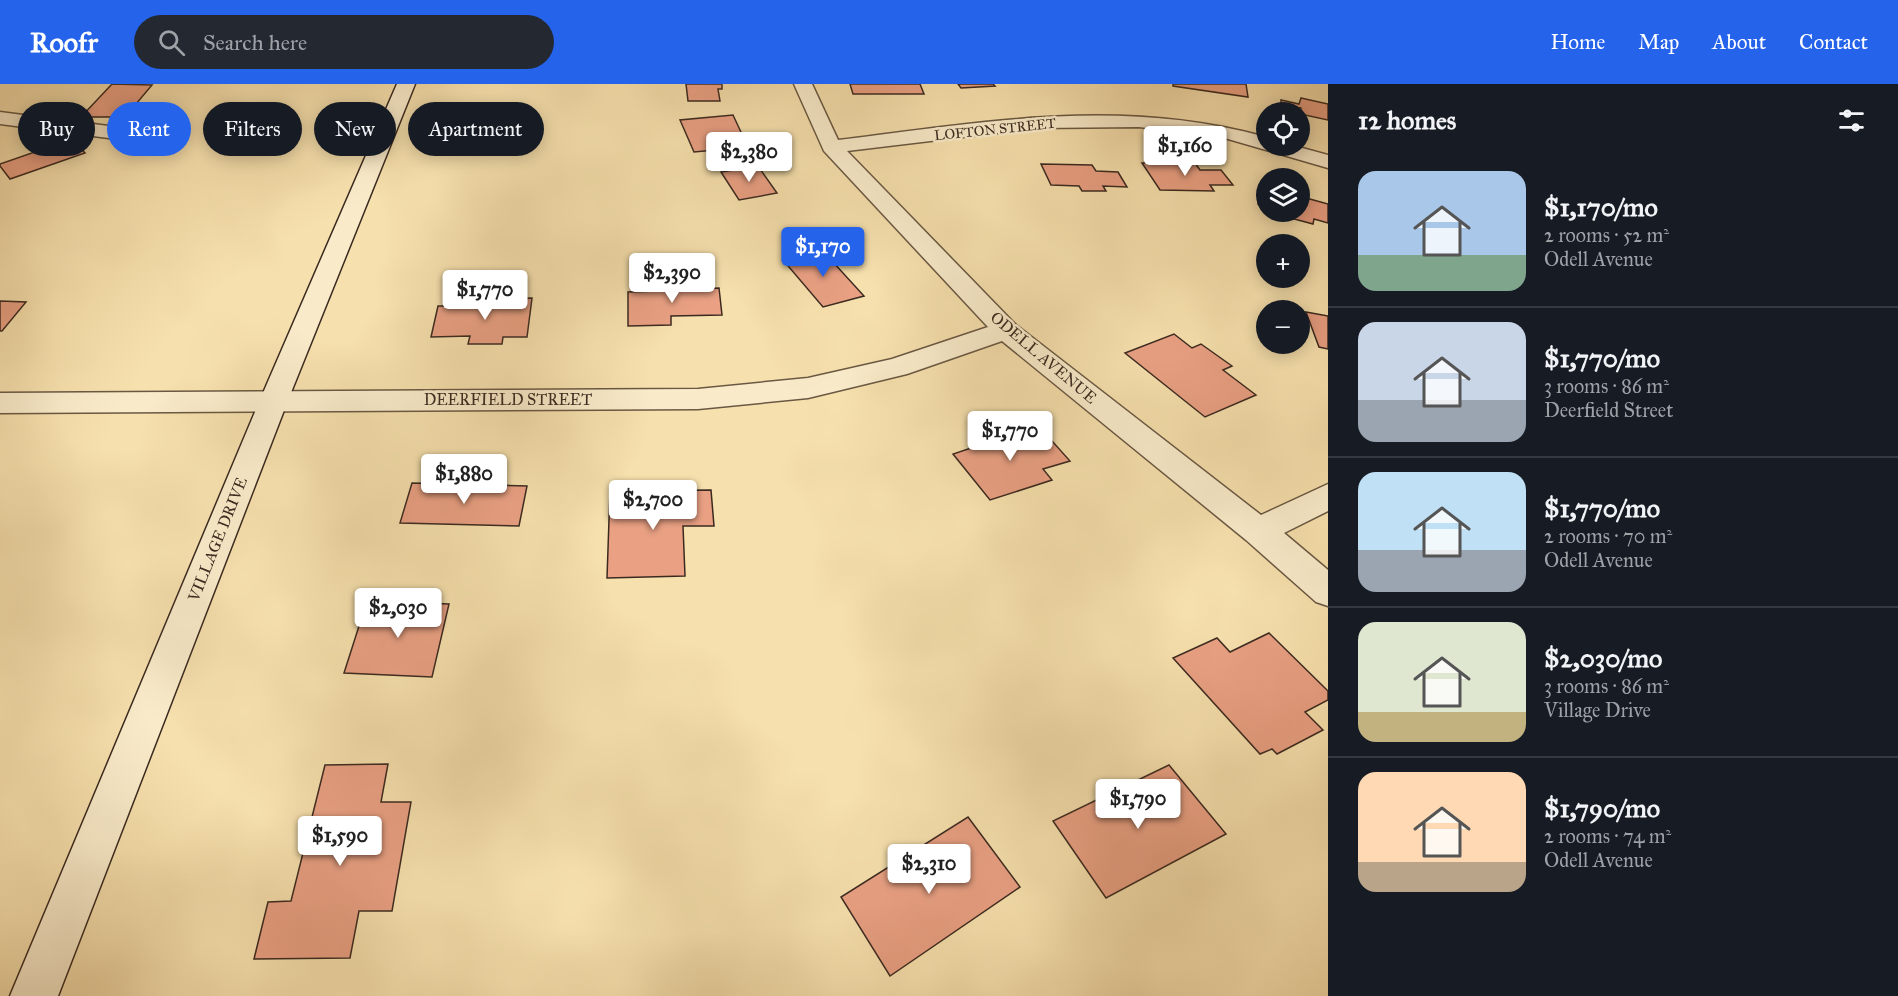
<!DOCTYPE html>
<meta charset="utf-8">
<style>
:root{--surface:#171b24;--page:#242831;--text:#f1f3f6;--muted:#9ea1a6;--line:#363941;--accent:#2563eb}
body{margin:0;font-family:"IM FELL Great Primer",serif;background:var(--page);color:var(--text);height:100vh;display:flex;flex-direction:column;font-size:22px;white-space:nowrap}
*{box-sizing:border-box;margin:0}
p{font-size:20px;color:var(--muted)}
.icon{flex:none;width:33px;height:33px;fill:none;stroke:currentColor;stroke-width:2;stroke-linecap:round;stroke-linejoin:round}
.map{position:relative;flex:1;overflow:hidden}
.side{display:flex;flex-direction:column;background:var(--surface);width:570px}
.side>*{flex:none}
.top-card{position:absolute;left:18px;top:18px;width:570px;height:54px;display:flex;gap:12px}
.tools{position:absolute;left:1256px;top:18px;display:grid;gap:12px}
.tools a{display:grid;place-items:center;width:54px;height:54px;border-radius:50%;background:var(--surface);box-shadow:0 3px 15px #0003;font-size:30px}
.price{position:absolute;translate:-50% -51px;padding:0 14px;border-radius:6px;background:#fff;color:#222;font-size:20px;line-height:39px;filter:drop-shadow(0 2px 3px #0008)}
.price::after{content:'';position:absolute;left:50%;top:36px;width:18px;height:14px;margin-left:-9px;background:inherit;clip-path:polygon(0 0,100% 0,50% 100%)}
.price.selected{background:var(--accent);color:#fff}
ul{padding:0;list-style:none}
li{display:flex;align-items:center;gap:18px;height:150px;padding:0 30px}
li+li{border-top:2px solid var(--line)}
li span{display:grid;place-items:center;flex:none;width:168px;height:120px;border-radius:18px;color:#555}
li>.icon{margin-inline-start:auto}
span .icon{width:72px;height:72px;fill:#fffc;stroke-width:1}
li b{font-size:26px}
h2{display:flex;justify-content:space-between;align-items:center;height:72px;padding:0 30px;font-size:26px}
.chip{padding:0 21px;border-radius:27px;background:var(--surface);box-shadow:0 3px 15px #0003;font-size:21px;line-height:54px}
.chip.selected{background:var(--accent);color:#fff}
header{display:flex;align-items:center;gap:36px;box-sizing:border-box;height:84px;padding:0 30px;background:var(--accent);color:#fff}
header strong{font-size:28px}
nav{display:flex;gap:33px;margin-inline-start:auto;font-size:21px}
.search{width:420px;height:54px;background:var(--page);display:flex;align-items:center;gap:15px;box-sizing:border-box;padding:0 21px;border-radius:33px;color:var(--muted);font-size:22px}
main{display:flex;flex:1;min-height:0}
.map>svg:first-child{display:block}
</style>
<header>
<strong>Roofr</strong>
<div class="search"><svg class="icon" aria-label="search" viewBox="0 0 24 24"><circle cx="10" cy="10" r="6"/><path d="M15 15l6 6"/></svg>Search here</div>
<nav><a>Home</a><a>Map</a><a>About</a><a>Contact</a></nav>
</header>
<main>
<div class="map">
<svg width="1328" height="912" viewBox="0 0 1328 912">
<rect width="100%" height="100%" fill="#f6e0ad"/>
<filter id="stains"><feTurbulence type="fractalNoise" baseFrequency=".00333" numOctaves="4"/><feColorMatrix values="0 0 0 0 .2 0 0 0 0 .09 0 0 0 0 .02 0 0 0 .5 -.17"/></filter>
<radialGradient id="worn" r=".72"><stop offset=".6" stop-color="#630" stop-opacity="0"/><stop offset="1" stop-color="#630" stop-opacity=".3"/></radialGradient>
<g fill="#e9a083" stroke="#3b2a20" stroke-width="1.5">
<path d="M 112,0 L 152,1 L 125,33 L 81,33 Z"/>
<path d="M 686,0 L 722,0 L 722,5 L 718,5 L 720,17 L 688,17 Z"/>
<path d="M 850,0 L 920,0 L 924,10 L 853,10 Z"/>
<path d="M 958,0 L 993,0 L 995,2 L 961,4 Z"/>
<path d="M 1173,0 L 1246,0 L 1248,13 L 1173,2 Z"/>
<path d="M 1301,14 L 1328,20 L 1328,36 L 1300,30 L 1301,24 L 1281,20 L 1281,16 L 1299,20 Z"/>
<path d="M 282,25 L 276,39 L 263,40 L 261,45 L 269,45 L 268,48 L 247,50 L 249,45 L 240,46 L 249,26 Z"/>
<path d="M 733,31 L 748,63 L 694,68 L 680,36 Z"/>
<path d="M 72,55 L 85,69 L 10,95 L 0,82 L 0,80 Z"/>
<path d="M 1142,79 L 1195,79 L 1200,86 L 1221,86 L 1233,101 L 1210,101 L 1214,107 L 1160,106 Z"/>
<path d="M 1041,80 L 1092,81 L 1096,87 L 1118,88 L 1127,103 L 1103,102 L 1106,107 L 1082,107 L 1079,102 L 1051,101 Z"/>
<path d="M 758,82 L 777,109 L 739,116 L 721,88 Z"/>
<path d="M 1262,106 L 1266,107 L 1266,122 L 1258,120 Z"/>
<path d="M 1299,112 L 1328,120 L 1328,139 L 1314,135 L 1313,140 L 1283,132 L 1284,128 L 1299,128 Z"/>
<path d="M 822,166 L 864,212 L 823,223 L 783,176 Z"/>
<path d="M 657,198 L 690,198 L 691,205 L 719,204 L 722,231 L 671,232 L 671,241 L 628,242 L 628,208 L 657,207 Z"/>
<path d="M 532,214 L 527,253 L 503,253 L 502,260 L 468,260 L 470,252 L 431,253 L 438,222 L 482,222 L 483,215 Z"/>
<path d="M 0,217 L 26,218 L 2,247 L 0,247 Z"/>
<path d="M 1306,228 L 1328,232 L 1328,265 L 1319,263 Z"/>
<path d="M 1174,250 L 1192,264 L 1201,260 L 1232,282 L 1223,286 L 1256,311 L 1205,333 L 1125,269 Z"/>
<path d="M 1008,344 L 1019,356 L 1044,348 L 1070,377 L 1043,385 L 1052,396 L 990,416 L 953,370 L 977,362 L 972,355 Z"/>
<path d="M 412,399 L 527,402 L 519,442 L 400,439 Z"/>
<path d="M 711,406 L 714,442 L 683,442 L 685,492 L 607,494 L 610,407 Z"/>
<path d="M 367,517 L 449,520 L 432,593 L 344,589 Z"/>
<path d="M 1269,549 L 1328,607 L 1328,616 L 1305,628 L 1323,646 L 1277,670 L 1272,665 L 1260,670 L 1173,574 L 1217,554 L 1230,568 Z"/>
<path d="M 388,680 L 381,718 L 411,718 L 392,827 L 359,827 L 350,874 L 254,875 L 268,818 L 291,817 L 325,681 Z"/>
<path d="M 1169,681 L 1226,750 L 1106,814 L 1053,737 Z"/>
<path d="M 968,733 L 1020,803 L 890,892 L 841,813 Z"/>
</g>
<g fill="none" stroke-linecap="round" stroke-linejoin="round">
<defs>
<g id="street">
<path d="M 794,0 L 812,0 L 838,56 C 985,38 1120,13 1266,53 L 1266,62 L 1295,62 L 1328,71 L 1328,84 L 1221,53 L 1139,43 L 1038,44 L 847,67 L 1015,240 L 1261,431 L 1328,400 L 1328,427 L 1284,449 L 1328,486 L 1328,522 L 1316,518 L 1246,456 L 1002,257 L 907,290 L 808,314 L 698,325 L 0,329 L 0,309 L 698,305 L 808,294 L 892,275 L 988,243 L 824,67 Z"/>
<path d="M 0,28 L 155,48 L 162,50 L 165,54 L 162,58 L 155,60 L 0,40 Z"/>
</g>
<path id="secondary" d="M 397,0 L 415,0 L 288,316 L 58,912 L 10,912 L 260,316 Z"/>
</defs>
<use href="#street" stroke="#6a5843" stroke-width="3"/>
<use href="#secondary" stroke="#3b2a20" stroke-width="3"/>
<use href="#street" fill="#f9ebca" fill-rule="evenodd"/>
<use href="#secondary" fill="#f9ebca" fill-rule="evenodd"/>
</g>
<g text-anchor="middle" stroke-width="5" stroke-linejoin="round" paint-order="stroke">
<g font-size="14" fill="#3b2a20" stroke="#f9ebca">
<text transform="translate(995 45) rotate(-6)" y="5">LOFTON STREET</text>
</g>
<g font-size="16" fill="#3b2a20" stroke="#f9ebca">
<text transform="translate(1044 273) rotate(40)" y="6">ODELL AVENUE</text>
<text x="508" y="321">DEERFIELD STREET</text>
<text transform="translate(217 455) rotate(-68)" y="6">VILLAGE DRIVE</text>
</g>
</g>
<rect width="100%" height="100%" filter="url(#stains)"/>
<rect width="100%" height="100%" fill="url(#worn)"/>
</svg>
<div class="tools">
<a><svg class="icon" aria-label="locate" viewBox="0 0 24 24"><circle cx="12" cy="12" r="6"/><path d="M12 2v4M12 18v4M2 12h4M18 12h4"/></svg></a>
<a><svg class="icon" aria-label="layers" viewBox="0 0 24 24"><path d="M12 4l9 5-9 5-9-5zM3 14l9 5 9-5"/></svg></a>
<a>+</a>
<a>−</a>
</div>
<b class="price" style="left:1185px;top:93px">$1,160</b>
<b class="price" style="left:749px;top:99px">$2,380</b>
<b class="price selected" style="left:823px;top:194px">$1,170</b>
<b class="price" style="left:672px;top:220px">$2,390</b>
<b class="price" style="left:485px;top:237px">$1,770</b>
<b class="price" style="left:1010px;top:378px">$1,770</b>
<b class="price" style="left:464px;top:421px">$1,880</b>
<b class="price" style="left:653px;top:447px">$2,700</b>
<b class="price" style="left:398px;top:555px">$2,030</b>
<b class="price" style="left:1138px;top:746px">$1,790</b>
<b class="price" style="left:340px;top:783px">$1,590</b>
<b class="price" style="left:929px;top:811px">$2,310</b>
<div class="top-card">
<a class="chip">Buy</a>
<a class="chip selected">Rent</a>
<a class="chip">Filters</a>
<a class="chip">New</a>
<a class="chip">Apartment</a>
</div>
</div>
<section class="side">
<h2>12 homes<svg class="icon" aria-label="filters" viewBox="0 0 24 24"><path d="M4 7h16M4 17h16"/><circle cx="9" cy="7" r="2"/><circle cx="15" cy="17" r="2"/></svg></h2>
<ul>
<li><span style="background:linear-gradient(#a9c7e8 70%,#7fa58c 0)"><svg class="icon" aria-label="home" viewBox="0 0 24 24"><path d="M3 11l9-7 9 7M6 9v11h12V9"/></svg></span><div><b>$1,170/mo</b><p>2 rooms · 52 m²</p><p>Odell Avenue</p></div></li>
<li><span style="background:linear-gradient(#c9d6e8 65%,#9aa5b1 0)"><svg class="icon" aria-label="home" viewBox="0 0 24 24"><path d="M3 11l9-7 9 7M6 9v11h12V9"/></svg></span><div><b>$1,770/mo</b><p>3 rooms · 86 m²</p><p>Deerfield Street</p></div></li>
<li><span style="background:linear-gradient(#bfe0f5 65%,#9aa5b1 0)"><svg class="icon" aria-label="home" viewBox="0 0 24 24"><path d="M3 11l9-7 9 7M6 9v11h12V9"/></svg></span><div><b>$1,770/mo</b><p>2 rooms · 70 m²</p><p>Odell Avenue</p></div></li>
<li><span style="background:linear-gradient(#dfe7d0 75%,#c2b280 0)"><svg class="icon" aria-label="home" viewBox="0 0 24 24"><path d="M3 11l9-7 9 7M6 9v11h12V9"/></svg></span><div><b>$2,030/mo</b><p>3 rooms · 86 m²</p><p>Village Drive</p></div></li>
<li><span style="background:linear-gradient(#ffd9b3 75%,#b9a48a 0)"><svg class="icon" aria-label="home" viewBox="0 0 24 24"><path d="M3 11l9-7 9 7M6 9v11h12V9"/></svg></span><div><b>$1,790/mo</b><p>2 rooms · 74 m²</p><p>Odell Avenue</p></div></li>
</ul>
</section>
</main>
